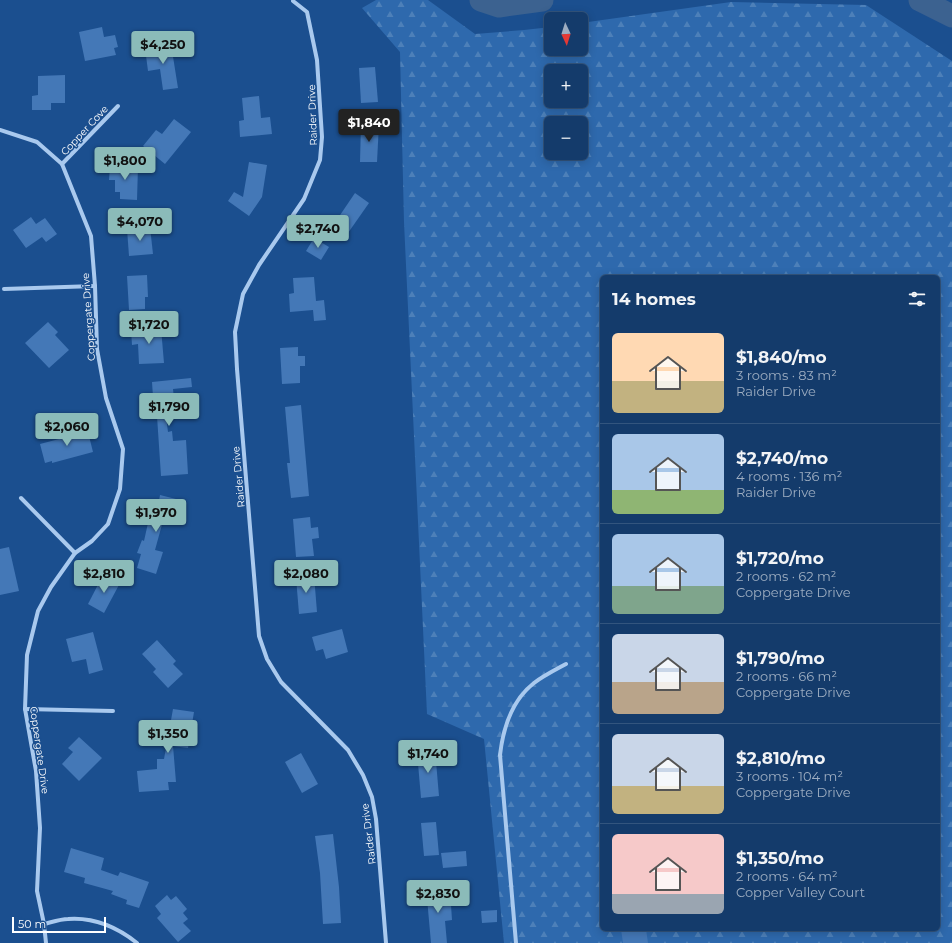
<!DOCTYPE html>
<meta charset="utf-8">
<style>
:root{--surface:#143b6b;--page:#214673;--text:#f1f3f6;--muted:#9dadc1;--line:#33557e;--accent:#8bbbb9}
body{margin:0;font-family:Montserrat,sans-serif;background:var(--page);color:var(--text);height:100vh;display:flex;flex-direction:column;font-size:15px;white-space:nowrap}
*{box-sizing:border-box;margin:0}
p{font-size:13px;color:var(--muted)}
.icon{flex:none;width:22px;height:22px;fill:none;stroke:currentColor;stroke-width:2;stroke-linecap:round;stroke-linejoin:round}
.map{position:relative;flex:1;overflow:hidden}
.side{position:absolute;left:600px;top:275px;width:340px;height:656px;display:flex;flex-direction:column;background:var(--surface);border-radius:6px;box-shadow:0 2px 10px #0003,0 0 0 1px var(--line)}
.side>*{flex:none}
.needle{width:26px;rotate:176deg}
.controls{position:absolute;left:544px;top:12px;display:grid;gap:8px}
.controls a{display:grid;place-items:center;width:44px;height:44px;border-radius:6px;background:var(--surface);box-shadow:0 2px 10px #0003,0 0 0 1px var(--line);font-size:20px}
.scale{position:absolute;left:12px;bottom:10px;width:94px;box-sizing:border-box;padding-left:4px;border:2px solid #fff;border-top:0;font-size:11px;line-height:14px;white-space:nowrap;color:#fff;-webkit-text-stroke:3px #1b4f8f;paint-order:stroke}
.price{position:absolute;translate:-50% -34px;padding:0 9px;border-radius:4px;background:var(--accent);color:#111;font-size:13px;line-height:26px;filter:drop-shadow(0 1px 2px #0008)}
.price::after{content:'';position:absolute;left:50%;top:24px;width:12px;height:9px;margin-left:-6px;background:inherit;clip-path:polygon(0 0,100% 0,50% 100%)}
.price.on{background:#222;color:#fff}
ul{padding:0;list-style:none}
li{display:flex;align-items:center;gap:12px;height:100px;padding:0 12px}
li+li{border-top:1px solid var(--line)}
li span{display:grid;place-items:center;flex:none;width:112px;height:80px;border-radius:6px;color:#555}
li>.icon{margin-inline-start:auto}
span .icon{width:48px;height:48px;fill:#fffc;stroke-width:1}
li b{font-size:17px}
h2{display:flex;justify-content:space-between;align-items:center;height:48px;padding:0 12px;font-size:17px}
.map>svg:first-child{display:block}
</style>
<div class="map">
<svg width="952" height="943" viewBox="0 0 952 943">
<defs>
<pattern id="forest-firs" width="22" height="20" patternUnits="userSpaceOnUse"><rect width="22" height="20" fill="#2e69ad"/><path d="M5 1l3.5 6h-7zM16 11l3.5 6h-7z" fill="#4d80b9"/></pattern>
</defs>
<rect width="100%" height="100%" fill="#1b4f8f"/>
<path fill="url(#forest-firs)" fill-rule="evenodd" d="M 376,0 L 428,0 L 475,34 L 524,30 L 551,27 L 551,49 L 581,49 L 581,23 L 731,2 L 866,5 L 952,61 L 952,943 L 504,943 L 484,739 L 427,714 L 404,222 L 400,52 L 362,8 ZM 551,71 L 581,71 L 581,101 L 551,101 ZM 551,123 L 581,123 L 581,153 L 551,153 ZM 602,277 L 938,277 L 938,929 L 602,929 Z"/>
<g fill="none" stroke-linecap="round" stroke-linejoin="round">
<g stroke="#3c6290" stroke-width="23">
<path d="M 481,0 L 499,6 L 542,0"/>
<path d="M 920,0 L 952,16"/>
</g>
</g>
<g fill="#4478b7">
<path d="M 102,27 L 104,37 L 115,35 L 118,47 L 114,48 L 116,55 L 85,61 L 79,32 Z"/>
<path d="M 171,44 L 178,88 L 163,90 L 160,69 L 148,71 L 145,48 Z"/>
<path d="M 375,67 L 378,102 L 361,103 L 359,68 Z"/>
<path d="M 65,75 L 65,103 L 51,103 L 51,110 L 32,110 L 32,96 L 38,95 L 38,76 Z"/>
<path d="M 259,96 L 261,118 L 270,117 L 272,134 L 240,137 L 239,121 L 244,120 L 242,98 Z"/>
<path d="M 174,119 L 191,132 L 165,164 L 143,146 L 156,130 L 162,134 Z"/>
<path d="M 361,123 L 379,124 L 377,162 L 360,162 Z"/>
<path d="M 249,162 L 267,165 L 262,197 L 249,216 L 228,201 L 234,192 L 243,197 Z"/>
<path d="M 110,166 L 138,167 L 137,200 L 120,199 L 120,192 L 115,192 L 115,180 L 109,180 Z"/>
<path d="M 355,193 L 369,203 L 348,233 L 334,224 Z"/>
<path d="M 31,217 L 36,224 L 45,218 L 57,234 L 46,242 L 42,237 L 26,248 L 13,230 Z"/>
<path d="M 150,227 L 153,254 L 129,256 L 127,229 Z"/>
<path d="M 314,238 L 329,247 L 321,260 L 306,251 Z"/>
<path d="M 147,275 L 148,297 L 145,297 L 145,309 L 129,310 L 127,276 Z"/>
<path d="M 314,277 L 316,301 L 324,300 L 326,320 L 314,321 L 313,310 L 290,312 L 289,294 L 294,293 L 293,278 Z"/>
<path d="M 48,322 L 58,332 L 55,335 L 69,350 L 49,368 L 25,343 Z"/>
<path d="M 161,328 L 164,363 L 139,364 L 138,344 L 132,345 L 131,330 Z"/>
<path d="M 298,347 L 298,356 L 305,356 L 305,366 L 300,366 L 300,383 L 282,384 L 280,348 Z"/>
<path d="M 191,378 L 192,387 L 173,389 L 175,408 L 165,409 L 168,432 L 172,431 L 173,441 L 186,440 L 188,474 L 161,476 L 157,416 L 150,417 L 148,397 L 153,397 L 152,382 Z"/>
<path d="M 301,405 L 309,496 L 291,498 L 287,463 L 290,463 L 285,407 Z"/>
<path d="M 87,428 L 93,452 L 52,463 L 52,461 L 45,463 L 40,444 L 59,439 L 58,436 Z"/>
<path d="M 160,495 L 180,500 L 174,524 L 163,521 L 155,550 L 163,552 L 156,574 L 137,568 L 141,554 L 137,553 L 142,540 L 144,541 L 152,505 L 158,506 Z"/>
<path d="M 310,517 L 311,528 L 318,527 L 319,538 L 312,539 L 314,556 L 296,557 L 293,519 Z"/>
<path d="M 9,547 L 19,591 L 0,595 L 0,549 Z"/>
<path d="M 103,575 L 120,583 L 104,613 L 88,604 Z"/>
<path d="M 314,575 L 317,612 L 299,614 L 296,577 Z"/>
<path d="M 342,629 L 348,652 L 326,659 L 323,649 L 316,651 L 312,637 Z"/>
<path d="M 93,632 L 103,670 L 89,674 L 86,659 L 72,662 L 66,639 Z"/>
<path d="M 157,640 L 176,661 L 173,664 L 183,674 L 168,688 L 153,672 L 156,669 L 142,654 Z"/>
<path d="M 173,709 L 194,712 L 188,748 L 173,746 L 176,782 L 168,782 L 169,790 L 139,792 L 137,771 L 157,769 L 157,759 L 164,759 Z"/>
<path d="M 79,737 L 102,758 L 79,781 L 62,764 L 73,752 L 68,748 Z"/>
<path d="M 435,750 L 439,796 L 421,798 L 417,752 Z"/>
<path d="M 301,753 L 318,784 L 302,793 L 285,762 Z"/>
<path d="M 436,822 L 439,855 L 424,856 L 421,823 Z"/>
<path d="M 333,834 L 339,887 L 341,923 L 323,924 L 320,873 L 315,836 Z"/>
<path d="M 71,848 L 104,858 L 101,870 L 118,876 L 120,872 L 149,882 L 139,908 L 126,904 L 127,900 L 111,894 L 113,891 L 84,883 L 85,878 L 64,872 Z"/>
<path d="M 466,851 L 467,866 L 443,868 L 441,853 Z"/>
<path d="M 443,885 L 445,906 L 451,905 L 452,920 L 445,921 L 447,943 L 431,943 L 426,887 Z"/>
<path d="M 167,895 L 171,900 L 176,896 L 187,909 L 183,913 L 188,919 L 183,923 L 191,931 L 178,942 L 157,918 L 161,914 L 155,906 Z"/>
<path d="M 497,910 L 497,922 L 482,923 L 481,911 Z"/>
<path d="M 621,929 L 646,929 L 648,943 L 623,943 Z"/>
</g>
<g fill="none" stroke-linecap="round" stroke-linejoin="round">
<g stroke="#a9c9ee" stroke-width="4">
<path d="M 293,1 L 307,12 L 317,60 L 322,137 L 320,160 L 304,199 L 259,265 L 243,294 L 235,332 L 237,369 L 259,636 L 267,659 L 281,682 L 348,750 L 363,775 L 372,797 L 376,819 L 386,943"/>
<path d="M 0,130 L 37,142 L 62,164 L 91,236 L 95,286 L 97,349 L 106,398 L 123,449 L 120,489 L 108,524 L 92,541 L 75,553 L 51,587 L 38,611 L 27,655 L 25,709 L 36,771 L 40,828 L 37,891 L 44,924 L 46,943"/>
<path d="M 62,164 L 118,106"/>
<path d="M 4,289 L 95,286"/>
<path d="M 21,498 L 75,553"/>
<path d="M 25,709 L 113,711"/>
<path d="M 44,924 C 52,922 61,919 68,919 C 95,917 117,927 137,943"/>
<path d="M 516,943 L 500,755 C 503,729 512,700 534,683 C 543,676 555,670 566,664"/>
</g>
</g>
<g text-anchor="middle" stroke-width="3" stroke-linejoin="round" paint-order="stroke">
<g font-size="10" fill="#fff" stroke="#1b4f8f">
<text transform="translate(312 115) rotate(-92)" y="4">Raider Drive</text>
<text transform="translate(84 130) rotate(-47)" y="4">Copper Cove</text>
<text transform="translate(88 317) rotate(-94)" y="4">Coppergate Drive</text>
<text transform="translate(238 477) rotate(-95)" y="4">Raider Drive</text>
<text transform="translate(40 750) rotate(82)" y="4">Coppergate Drive</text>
<text transform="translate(368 834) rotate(-97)" y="4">Raider Drive</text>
</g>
</g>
</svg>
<div class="controls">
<a><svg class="needle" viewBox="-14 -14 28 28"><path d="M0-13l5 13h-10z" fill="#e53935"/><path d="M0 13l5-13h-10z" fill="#9dadc1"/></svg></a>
<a>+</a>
<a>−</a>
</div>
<div class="scale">50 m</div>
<b class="price" style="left:163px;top:65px">$4,250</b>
<b class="price on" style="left:369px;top:143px">$1,840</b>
<b class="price" style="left:125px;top:181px">$1,800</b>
<b class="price" style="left:140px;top:242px">$4,070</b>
<b class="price" style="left:318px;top:249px">$2,740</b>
<b class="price" style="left:149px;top:345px">$1,720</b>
<b class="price" style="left:169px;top:427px">$1,790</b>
<b class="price" style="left:67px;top:447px">$2,060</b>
<b class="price" style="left:156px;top:533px">$1,970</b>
<b class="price" style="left:104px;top:594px">$2,810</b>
<b class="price" style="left:306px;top:594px">$2,080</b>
<b class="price" style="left:168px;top:754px">$1,350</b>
<b class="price" style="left:428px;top:774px">$1,740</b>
<b class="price" style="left:438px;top:914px">$2,830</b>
<section class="side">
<h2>14 homes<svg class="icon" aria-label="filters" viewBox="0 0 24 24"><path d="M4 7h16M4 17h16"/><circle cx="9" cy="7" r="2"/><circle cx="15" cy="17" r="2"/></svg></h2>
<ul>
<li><span style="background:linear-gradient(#ffd9b3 60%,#c2b280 0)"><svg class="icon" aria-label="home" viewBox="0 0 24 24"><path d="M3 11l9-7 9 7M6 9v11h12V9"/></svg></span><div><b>$1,840/mo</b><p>3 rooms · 83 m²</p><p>Raider Drive</p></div></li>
<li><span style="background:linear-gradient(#a9c7e8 70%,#8fb573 0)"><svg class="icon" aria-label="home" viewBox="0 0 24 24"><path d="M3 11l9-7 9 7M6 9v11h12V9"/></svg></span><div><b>$2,740/mo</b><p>4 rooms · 136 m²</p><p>Raider Drive</p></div></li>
<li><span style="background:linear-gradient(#a9c7e8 65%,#7fa58c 0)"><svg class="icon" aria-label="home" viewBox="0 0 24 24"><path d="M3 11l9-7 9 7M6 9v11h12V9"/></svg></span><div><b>$1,720/mo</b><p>2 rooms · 62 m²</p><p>Coppergate Drive</p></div></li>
<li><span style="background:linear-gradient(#c9d6e8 60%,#b9a48a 0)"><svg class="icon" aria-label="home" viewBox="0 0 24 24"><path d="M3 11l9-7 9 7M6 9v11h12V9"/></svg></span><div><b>$1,790/mo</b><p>2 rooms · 66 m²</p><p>Coppergate Drive</p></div></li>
<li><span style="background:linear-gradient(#c9d6e8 65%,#c2b280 0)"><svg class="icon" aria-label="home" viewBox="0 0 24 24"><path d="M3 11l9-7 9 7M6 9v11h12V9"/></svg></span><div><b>$2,810/mo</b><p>3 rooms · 104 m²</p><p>Coppergate Drive</p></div></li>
<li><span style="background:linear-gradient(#f6c9c9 75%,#9aa5b1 0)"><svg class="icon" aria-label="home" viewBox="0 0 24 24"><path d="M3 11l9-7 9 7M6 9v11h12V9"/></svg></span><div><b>$1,350/mo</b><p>2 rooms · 64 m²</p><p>Copper Valley Court</p></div></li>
</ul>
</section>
</div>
